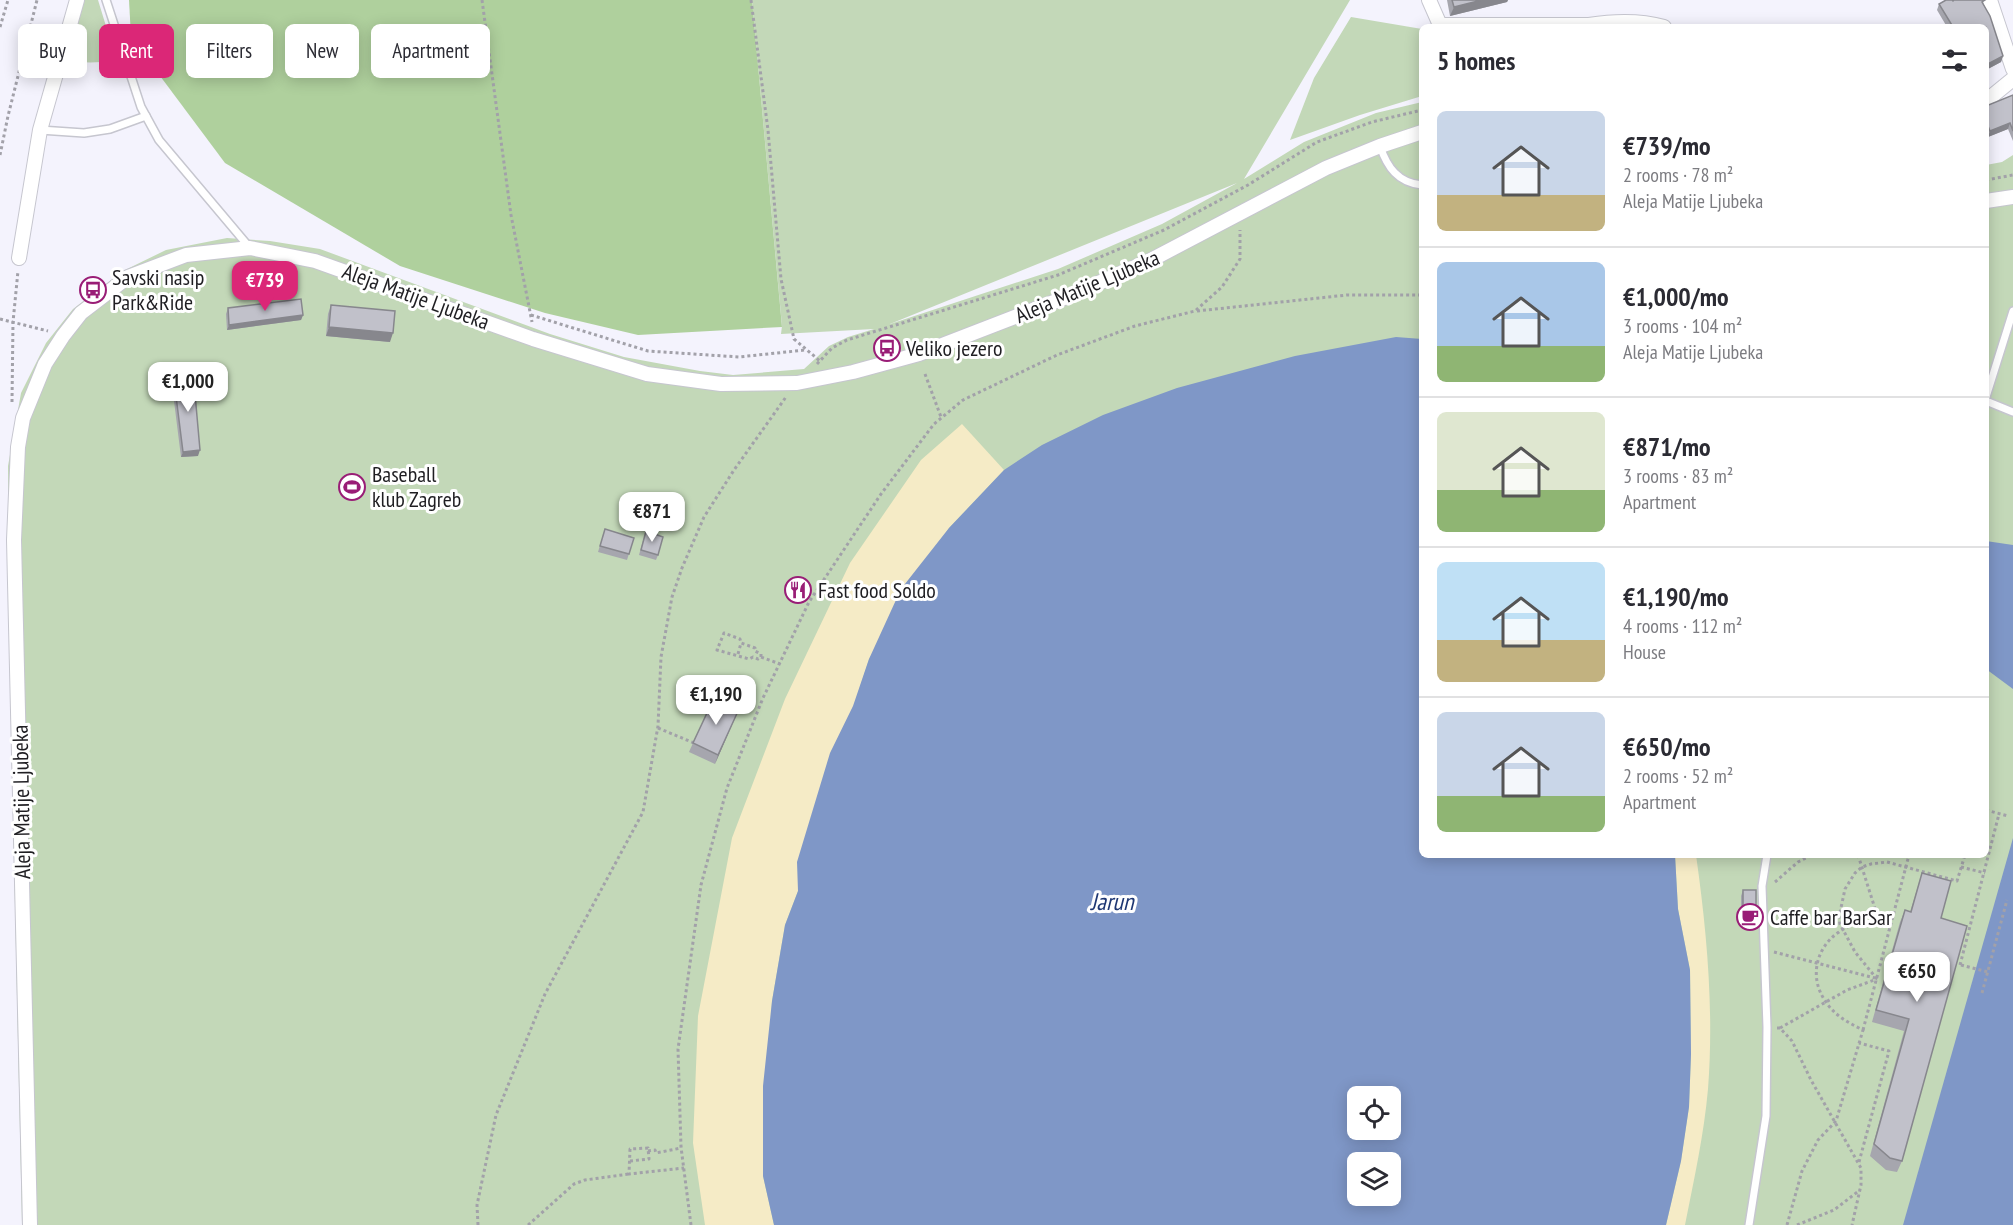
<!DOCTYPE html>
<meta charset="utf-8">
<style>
:root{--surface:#fff;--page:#f2f2f3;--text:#2b2b33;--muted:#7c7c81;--line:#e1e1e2;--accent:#db2777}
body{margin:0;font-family:"PT Sans Narrow",sans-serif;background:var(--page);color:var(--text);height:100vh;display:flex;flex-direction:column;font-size:22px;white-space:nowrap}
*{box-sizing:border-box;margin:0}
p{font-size:20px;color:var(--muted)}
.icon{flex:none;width:33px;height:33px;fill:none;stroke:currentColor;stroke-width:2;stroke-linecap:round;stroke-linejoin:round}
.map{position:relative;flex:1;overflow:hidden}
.side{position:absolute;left:1419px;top:24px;width:570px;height:834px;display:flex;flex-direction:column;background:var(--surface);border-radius:9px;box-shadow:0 3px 15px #0003}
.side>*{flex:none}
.top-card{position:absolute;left:18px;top:24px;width:570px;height:54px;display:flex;gap:12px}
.buttons{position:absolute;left:1347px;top:1086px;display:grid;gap:12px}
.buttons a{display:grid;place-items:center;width:54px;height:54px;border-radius:9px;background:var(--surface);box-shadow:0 3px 15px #0003;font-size:30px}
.price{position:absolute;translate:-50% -51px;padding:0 14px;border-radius:12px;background:#fff;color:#222;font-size:20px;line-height:39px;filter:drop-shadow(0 2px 3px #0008)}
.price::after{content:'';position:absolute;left:50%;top:36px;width:18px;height:14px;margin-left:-9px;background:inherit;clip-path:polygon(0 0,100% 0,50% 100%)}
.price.current{background:var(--accent);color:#fff}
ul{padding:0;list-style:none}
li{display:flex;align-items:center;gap:18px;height:150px;padding:0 18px}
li+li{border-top:2px solid var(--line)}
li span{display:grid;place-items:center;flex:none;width:168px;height:120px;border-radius:9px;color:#555}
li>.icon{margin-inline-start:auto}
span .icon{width:72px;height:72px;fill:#fffc;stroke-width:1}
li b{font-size:26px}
h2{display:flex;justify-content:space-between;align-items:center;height:72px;padding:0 18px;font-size:26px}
.pill{padding:0 21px;border-radius:9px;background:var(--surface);box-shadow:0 3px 15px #0003;font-size:21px;line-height:54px}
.pill.current{background:var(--accent);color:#fff}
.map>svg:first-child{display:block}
</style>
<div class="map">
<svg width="2013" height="1225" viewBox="0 0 2013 1225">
<rect width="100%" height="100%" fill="#f4f3fd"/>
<g fill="#c3d8b8" fill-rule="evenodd">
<path d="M 82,0 L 98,0 L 117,62 C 102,61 83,65 70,59 L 67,49 Z"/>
<path d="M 752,0 L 1350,0 L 1244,179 L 1304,142 L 1376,113 L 1422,102 L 1422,855 L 1986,855 L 1986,165 L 2002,162 L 2013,155 L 2013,1225 L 22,1225 L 9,631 L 8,466 L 21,393 L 46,343 L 73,309 L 123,271 L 166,250 L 227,238 L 270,241 L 320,249 L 550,334 L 624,357 L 700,371 L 733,375 L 804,369 L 829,346 L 848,337 L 874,329 L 781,334 L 782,326 ZM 1237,183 L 1162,224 L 1058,269 L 890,324 ZM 1358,1096 L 1390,1096 L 1390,1130 L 1358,1130 ZM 1358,1162 L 1390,1162 L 1390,1196 L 1358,1196 Z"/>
<path d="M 1351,17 L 1422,29 L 1422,96 L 1360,115 L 1290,140 L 1314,78 Z"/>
</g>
<path fill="#afd09d" d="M 129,0 L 752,0 L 782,327 L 638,335 L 545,313 L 400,266 L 225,163 L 131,37 Z"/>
<g fill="#f5ebc6">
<path d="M 962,424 L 1004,470 L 949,528 L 869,659 L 798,879 L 798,891 L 785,925 L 772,1001 L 763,1176 L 774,1225 L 705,1225 L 693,1143 L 698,1016 L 732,838 L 785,699 L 850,563 L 921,460 Z"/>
<path d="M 1675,855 L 1696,855 C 1707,932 1714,1011 1708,1089 C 1704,1134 1694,1180 1685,1225 L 1666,1225 L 1681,1161 L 1689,1107 L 1691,1054 L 1690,970 L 1678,909 Z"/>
</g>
<g fill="#7f97c7" fill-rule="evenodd">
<path d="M 1396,337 L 1422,339 L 1422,855 L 1675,855 L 1678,909 L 1690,970 L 1691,1054 L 1689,1107 L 1681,1161 L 1666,1225 L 774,1225 L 763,1176 L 763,1086 L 772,1001 L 785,925 L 798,891 L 797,862 L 830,753 L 853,706 L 869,659 L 901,589 L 949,528 L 1004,470 L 1042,445 L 1103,415 L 1177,388 L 1295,356 ZM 1390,1096 L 1390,1130 L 1358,1130 L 1358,1096 ZM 1390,1162 L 1390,1196 L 1358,1196 L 1358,1162 Z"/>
<path d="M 1986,541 L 2013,545 L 2013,689 L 1986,669 Z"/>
<path d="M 2013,838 L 2013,1225 L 1903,1225 Z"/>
</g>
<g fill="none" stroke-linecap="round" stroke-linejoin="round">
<defs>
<g id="service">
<path d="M 106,0 L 141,107 L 159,140 L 250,248"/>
<path d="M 40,130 L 84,133 L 110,129 L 146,116"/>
<path d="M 1380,146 C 1387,167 1398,183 1422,185"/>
<path d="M 1986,397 L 2013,311"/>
<path d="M 1986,401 L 2013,412"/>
<path d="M 1749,1225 L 1766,1116 L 1767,1027 L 1762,886 L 1767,855"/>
</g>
<g id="minor">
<path d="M 1429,0 L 1440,25 L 1589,25 C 1614,21 1639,20 1664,27"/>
<path d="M 1990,0 L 2013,69"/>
<path d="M 1986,101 L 2013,79"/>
<path d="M 1986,201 L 2013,197"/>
<path d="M 19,258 L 40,130 L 77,0"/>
<path d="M 30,1225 L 14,540 L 18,447 L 23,418 L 45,364 L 63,336 L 81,313 L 128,277 L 186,255 L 250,248 L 315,261 L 533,339 L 647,374 L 721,384 L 797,383 L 853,372 L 919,354 L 1064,298 L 1149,261 L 1326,168 L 1380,146 L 1422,132"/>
</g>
</defs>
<use href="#service" stroke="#c6c6cf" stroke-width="10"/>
<use href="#minor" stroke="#c6c6cf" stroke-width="16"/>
<g stroke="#a2a1a9" stroke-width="3" stroke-dasharray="3 3" stroke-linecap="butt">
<path d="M 482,0 L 511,215 L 532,322"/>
<path d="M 751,0 L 768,130 L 781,279 L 794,339 L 820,361"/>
<path d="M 0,27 L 8,0"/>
<path d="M 0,155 L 8,116 L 37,0"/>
<path d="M 1986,180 L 2013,175"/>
<path d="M 1197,311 L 1347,295 L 1422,295"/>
<path d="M 531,315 L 648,351 L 739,357 L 805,350"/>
<path d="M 0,319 L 48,331"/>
<path d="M 817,364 L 832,348 L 847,340 L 1058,275 L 1164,230 L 1248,185 L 1317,142 L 1372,122 L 1422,110"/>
<path d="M 925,374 L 941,417"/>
<path d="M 12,402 L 13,322 L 18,271"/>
<path d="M 738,654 L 741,643"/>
<path d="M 761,657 L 761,654 L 755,651 L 755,648 L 741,643 L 740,639 L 724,633 L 717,650 L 749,659 L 753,657 L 758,659 L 761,657 L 780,664"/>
<path d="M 658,728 L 694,743"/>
<path d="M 1986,810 L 2008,816"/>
<path d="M 1858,855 L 1878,918"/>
<path d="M 1961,867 L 1985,873"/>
<path d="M 1775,882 L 1798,862 L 1812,855"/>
<path d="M 1774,952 L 1875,978"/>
<path d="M 1960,965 L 1999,814"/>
<path d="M 1961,965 L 1988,972"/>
<path d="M 1877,979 L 1855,952 L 1840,924 L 1839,917 L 1845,889 L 1855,873 L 1862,867 L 1871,864 L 1887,862 L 1957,881 L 1965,855"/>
<path d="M 1982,993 L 2007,900"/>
<path d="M 1777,1028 L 1780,1028 L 1792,1041 L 1811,1080 L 1861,1168 L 1861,1185 L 1852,1225"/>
<path d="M 1780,1028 L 1847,990 L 1877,979"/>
<path d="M 1863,1030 L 1909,855"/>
<path d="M 648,1151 L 655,1150 L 656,1153 L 681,1148"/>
<path d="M 630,1161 L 649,1159 L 648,1148 L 630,1149 L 629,1174 L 684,1168"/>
<path d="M 1859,1162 L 1889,1051 L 1859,1043"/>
<path d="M 478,1225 L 477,1205 L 496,1115 L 545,994 L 643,812 L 658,726 L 661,657 L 672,597 L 682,568 L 704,517 L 734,470 L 786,397"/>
<path d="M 528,1225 L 574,1184 L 585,1180 L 629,1174"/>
<path d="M 691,1225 L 681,1147 L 678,1049 L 701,885 L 727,788 L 763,698 L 809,602 L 881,494 L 934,424 L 963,400 L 1057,355 L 1135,326 L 1195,311 L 1222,287 L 1240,259 L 1240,230"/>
<path d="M 1787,1225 L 1802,1171 L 1818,1140 L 1836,1121 L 1863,1030 C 1849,1023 1835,1016 1826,1002 C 1809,979 1815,948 1839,932 C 1849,924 1866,922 1878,918 L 1889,930"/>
<path d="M 1797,1225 L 1834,1210 L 1860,1190"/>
</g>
<use href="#service" stroke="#fff" stroke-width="7"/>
<use href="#minor" stroke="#fff" stroke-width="14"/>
</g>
<g fill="#a6a6ae">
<path d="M 1447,0 L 1508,0 L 1507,2 L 1450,16 Z"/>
<path d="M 1953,1 L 1983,4 L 2003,56 L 2001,62 L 1986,70 L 1986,27 L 1947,27 L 1937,10 L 1939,4 Z"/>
<path d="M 2013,95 L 2013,141 L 2008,129 L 1988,137 L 1986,131 L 1986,106 Z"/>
<path d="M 331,305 L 390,342 L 326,336 L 328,314 Z"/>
<path d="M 228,308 L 303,315 L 301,320 L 227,330 L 226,314 Z"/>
<path d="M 174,380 L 196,399 L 198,456 L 181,457 L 172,385 Z"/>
<path d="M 605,529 L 634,538 L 627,560 L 598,552 Z"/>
<path d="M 644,537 L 658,555 L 656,560 L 639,555 Z"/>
<path d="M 735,718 L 715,764 L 689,752 L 693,743 Z"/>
<path d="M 1922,873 L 1941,918 L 1902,1161 L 1897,1172 L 1886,1170 L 1870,1156 L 1904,1031 L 1872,1022 L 1900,922 L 1905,910 L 1910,912 Z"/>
<path d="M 1743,890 L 1754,922 L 1741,922 L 1741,896 Z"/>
</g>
<g fill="#87878d">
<path d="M 1482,0 L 1508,0 L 1507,2 L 1450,16 L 1454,7 Z"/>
<path d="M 2003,56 L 2001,62 L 1986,70 L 1986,65 Z"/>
<path d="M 2010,123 L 2008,129 L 1988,137 L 1990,131 Z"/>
<path d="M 303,315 L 301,320 L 227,330 L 229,325 Z"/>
<path d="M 329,327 L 393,333 L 390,342 L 326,336 Z"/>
<path d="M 200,450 L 198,456 L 181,457 L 183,452 Z"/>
<path d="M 739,709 L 735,718 L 715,764 L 718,755 Z"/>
<path d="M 1743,916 L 1756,916 L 1754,922 L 1741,922 Z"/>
</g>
<g fill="#c1c1ca" stroke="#87878d" stroke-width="1.5">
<path d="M 1452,0 L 1482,0 L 1454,7 Z"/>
<path d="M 1946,0 L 1952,0 L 1953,1 L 1954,0 L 1985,0 L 1982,2 L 1990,16 L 2003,56 L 1986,65 L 1986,27 L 1953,27 L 1939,4 Z"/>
<path d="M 2013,95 L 2013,131 L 2010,123 L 1990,131 L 1986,121 L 1986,106 Z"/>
<path d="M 301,299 L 303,315 L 229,325 L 228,308 Z"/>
<path d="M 331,305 L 395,311 L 393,333 L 329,327 Z"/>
<path d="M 196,377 L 198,393 L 195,394 L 200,450 L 183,452 L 174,380 Z"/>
<path d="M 605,529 L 634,538 L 629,554 L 600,546 Z"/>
<path d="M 646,531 L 663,537 L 658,555 L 641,550 Z"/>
<path d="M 714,698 L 739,709 L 718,755 L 693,743 Z"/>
<path d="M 1922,873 L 1951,881 L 1941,918 L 1967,926 L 1902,1161 L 1890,1158 L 1874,1144 L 1909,1019 L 1876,1010 L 1905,910 L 1911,912 Z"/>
<rect x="1743" y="890" width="13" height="26"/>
</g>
<defs>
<symbol id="bus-ring" viewBox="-11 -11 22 22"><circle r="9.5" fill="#fff" stroke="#991d76" stroke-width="1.5"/><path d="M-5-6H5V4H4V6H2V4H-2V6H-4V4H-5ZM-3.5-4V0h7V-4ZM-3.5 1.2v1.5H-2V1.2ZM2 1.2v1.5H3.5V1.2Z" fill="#991d76"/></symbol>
<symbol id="stadium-ring" viewBox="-11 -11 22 22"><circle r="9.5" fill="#fff" stroke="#991d76" stroke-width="1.5"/><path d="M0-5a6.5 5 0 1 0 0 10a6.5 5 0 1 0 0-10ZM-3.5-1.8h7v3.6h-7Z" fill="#991d76"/></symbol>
<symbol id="restaurant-ring" viewBox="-11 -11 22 22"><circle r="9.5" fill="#fff" stroke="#991d76" stroke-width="1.5"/><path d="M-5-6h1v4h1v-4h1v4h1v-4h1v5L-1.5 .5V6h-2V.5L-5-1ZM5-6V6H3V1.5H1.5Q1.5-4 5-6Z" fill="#991d76"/></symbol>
<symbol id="cafe-ring" viewBox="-11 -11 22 22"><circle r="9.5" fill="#fff" stroke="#991d76" stroke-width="1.5"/><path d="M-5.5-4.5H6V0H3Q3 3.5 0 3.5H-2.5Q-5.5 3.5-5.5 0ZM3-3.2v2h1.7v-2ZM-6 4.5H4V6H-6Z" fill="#991d76"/></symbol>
</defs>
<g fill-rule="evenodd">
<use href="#bus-ring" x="78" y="275" width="30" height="30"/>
<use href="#bus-ring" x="872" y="333" width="30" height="30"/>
<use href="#stadium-ring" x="337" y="472" width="30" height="30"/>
<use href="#restaurant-ring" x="783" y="575" width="30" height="30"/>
<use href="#cafe-ring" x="1735" y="902" width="30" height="30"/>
</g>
<g text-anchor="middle" stroke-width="6" stroke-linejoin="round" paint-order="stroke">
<g font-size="22" fill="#1f1e22" stroke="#fff" text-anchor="start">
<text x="112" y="285">Savski nasip<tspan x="112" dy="25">Park&amp;Ride</tspan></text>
<text x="906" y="356">Veliko jezero</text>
<text x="372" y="482">Baseball<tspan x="372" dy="25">klub Zagreb</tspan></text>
<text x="818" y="598">Fast food Soldo</text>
<text x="1770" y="925">Caffe bar BarSar</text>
</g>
<g font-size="22" fill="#1f1e22" stroke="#fff">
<text transform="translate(1087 286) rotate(-23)" y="8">Aleja Matije Ljubeka</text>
<text transform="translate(416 296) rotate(20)" y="8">Aleja Matije Ljubeka</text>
<text transform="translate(21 802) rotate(-91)" y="8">Aleja Matije Ljubeka</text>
</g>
<g font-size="24" font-style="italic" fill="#1e3773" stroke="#fff">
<text x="1112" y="910">Jarun</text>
</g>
</g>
</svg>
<div class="buttons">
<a><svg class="icon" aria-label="locate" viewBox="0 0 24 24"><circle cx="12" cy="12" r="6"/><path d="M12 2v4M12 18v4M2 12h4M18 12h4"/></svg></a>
<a><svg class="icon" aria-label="layers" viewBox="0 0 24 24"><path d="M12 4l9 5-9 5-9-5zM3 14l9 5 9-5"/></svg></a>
</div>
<b class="price current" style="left:265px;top:312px">€739</b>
<b class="price" style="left:188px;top:413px">€1,000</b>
<b class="price" style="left:652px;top:543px">€871</b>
<b class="price" style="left:716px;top:726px">€1,190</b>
<b class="price" style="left:1917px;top:1003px">€650</b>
<div class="top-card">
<a class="pill">Buy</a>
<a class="pill current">Rent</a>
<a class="pill">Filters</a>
<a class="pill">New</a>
<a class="pill">Apartment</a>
</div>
<section class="side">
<h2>5 homes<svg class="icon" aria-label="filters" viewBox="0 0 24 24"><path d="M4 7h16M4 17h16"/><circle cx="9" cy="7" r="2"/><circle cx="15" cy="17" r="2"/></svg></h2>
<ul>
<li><span style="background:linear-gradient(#c9d6e8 70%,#c2b280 0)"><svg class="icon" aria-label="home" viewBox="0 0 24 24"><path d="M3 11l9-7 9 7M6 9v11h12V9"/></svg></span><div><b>€739/mo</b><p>2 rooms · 78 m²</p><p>Aleja Matije Ljubeka</p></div></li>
<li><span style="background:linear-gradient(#a9c7e8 70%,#8fb573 0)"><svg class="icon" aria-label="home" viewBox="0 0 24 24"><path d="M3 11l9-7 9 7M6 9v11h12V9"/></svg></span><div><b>€1,000/mo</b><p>3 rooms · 104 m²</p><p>Aleja Matije Ljubeka</p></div></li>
<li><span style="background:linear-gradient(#dfe7d0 65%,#8fb573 0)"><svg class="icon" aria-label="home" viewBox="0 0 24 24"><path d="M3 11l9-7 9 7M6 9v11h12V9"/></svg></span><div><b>€871/mo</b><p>3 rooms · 83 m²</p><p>Apartment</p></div></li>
<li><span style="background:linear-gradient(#bfe0f5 65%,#c2b280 0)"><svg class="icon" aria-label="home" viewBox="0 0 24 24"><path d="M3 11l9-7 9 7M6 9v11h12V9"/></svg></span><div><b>€1,190/mo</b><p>4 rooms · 112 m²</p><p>House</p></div></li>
<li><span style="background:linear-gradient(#c9d6e8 70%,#8fb573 0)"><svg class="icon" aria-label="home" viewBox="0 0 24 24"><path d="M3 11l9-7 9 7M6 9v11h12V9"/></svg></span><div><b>€650/mo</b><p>2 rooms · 52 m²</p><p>Apartment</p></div></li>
</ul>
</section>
</div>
